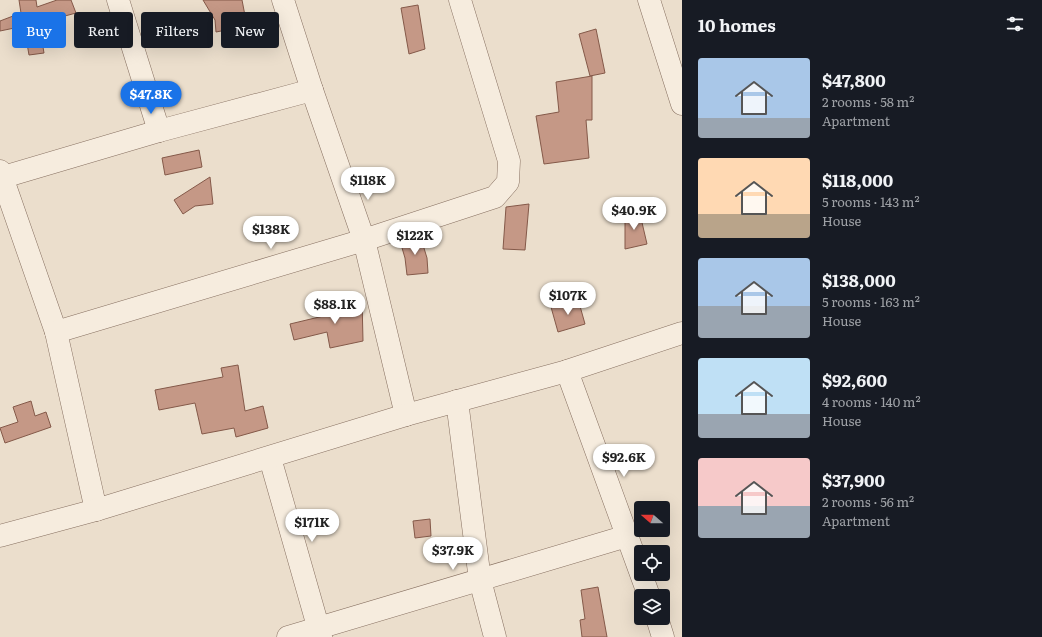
<!DOCTYPE html>
<meta charset="utf-8">
<style>
:root{--surface:#171b24;--page:#242831;--text:#f1f3f6;--muted:#9ea1a6;--accent:#1a73e8}
body{margin:0;font-family:Literata,serif;background:var(--page);color:var(--text);height:100vh;display:flex;flex-direction:column;font-size:15px;white-space:nowrap}
*{box-sizing:border-box;margin:0}
p{font-size:13px;color:var(--muted)}
.icon{flex:none;width:22px;height:22px;fill:none;stroke:currentColor;stroke-width:2;stroke-linecap:round;stroke-linejoin:round}
.map{position:relative;flex:1;overflow:hidden}
.drawer{display:flex;flex-direction:column;background:var(--surface);width:360px}
.drawer>*{flex:none}
.top-card{position:absolute;left:12px;top:12px;width:380px;height:36px;display:flex;gap:8px}
.needle{width:26px;rotate:290deg}
.fabs{position:absolute;left:634px;top:501px;display:grid;gap:8px}
.fabs a{display:grid;place-items:center;width:36px;height:36px;border-radius:4px;background:var(--surface);box-shadow:0 4px 16px #0002;font-size:20px}
.price{position:absolute;translate:-50% -34px;padding:0 9px;border-radius:14px;background:#fff;color:#222;font-size:13px;line-height:26px;filter:drop-shadow(0 1px 2px #0008)}
.price::after{content:'';position:absolute;left:50%;top:24px;width:12px;height:9px;margin-left:-6px;background:inherit;clip-path:polygon(0 0,100% 0,50% 100%)}
.price.active{background:var(--accent);color:#fff}
ul{padding:0;list-style:none}
li{display:flex;align-items:center;gap:12px;height:100px;padding:0 16px}
li span{display:grid;place-items:center;flex:none;width:112px;height:80px;border-radius:4px;color:#555}
li>.icon{margin-inline-start:auto}
span .icon{width:48px;height:48px;fill:#fffc;stroke-width:1}
li b{font-size:17px}
h2{display:flex;justify-content:space-between;align-items:center;height:48px;padding:0 16px;font-size:17px}
.pill{padding:0 14px;border-radius:4px;background:var(--surface);box-shadow:0 4px 16px #0002;font-size:14px;line-height:36px}
.pill.active{background:var(--accent);color:#fff}
main{display:flex;flex:1;min-height:0}
.map>svg:first-child{display:block}
</style>
<main>
<div class="map">
<svg width="682" height="637" viewBox="0 0 682 637">
<rect width="100%" height="100%" fill="#ebdecc"/>
<g fill="#c59886" stroke="#845949">
<path d="M 19,0 L 36,0 L 37,7 L 57,0 L 71,0 L 76,13 L 39,23 L 44,53 L 29,55 L 24,26 L 0,31 L 0,21 L 21,13 Z"/>
<path d="M 203,0 L 242,0 L 247,26 L 216,32 L 215,20 Z"/>
<path d="M 418,5 L 425,49 L 409,54 L 401,8 Z"/>
<path d="M 596,29 L 605,73 L 590,76 L 579,34 Z"/>
<path d="M 592,76 L 592,120 L 586,120 L 589,158 L 544,164 L 536,116 L 559,112 L 556,82 Z"/>
<path d="M 199,150 L 202,167 L 165,175 L 162,158 Z"/>
<path d="M 210,177 L 213,204 L 195,206 L 183,214 L 174,200 Z"/>
<path d="M 529,204 L 525,250 L 503,249 L 506,207 Z"/>
<path d="M 625,214 L 640,214 L 647,244 L 625,249 Z"/>
<path d="M 420,235 L 427,258 L 428,273 L 407,275 L 405,258 L 400,241 Z"/>
<path d="M 362,299 L 363,341 L 330,348 L 327,332 L 294,340 L 290,324 L 336,313 L 335,300 Z"/>
<path d="M 578,299 L 585,324 L 558,332 L 551,307 Z"/>
<path d="M 238,365 L 245,411 L 263,406 L 268,428 L 236,437 L 234,428 L 202,434 L 195,403 L 159,410 L 155,390 L 223,377 L 221,368 Z"/>
<path d="M 31,401 L 35,416 L 46,412 L 51,427 L 5,443 L 0,428 L 18,422 L 13,407 Z"/>
<path d="M 430,519 L 431,536 L 415,538 L 413,521 Z"/>
<path d="M 598,587 L 607,637 L 582,637 L 580,620 L 585,619 L 581,590 Z"/>
</g>
<g fill="none" stroke-linecap="round" stroke-linejoin="round">
<defs>
<g id="minor">
<path d="M 118,0 L 159,131"/>
<path d="M 283,0 L 312,90 L 364,240 L 406,415"/>
<path d="M 649,0 L 682,104"/>
<path d="M 0,171 L 56,332 L 96,510"/>
<path d="M 0,178 L 159,131 L 312,90"/>
<path d="M 56,332 L 364,240 L 495,197 L 508,182 L 509,161 L 460,0"/>
<path d="M 567,371 L 649,596"/>
<path d="M 457,401 L 480,580 L 495,637"/>
<path d="M 270,458 L 321,637"/>
<path d="M 0,536 L 96,510 L 406,415 L 567,371 L 682,333"/>
<path d="M 657,618 L 663,637"/>
<path d="M 288,637 L 627,536"/>
</g>
</defs>
<use href="#minor" stroke="#877061" stroke-width="23"/>
<use href="#minor" stroke="#f6ecde" stroke-width="22"/>
</g>
</svg>
<div class="fabs">
<a><svg class="needle" viewBox="-14 -14 28 28"><path d="M0-13l5 13h-10z" fill="#e53935"/><path d="M0 13l5-13h-10z" fill="#9ea1a6"/></svg></a>
<a><svg class="icon" aria-label="locate" viewBox="0 0 24 24"><circle cx="12" cy="12" r="6"/><path d="M12 2v4M12 18v4M2 12h4M18 12h4"/></svg></a>
<a><svg class="icon" aria-label="layers" viewBox="0 0 24 24"><path d="M12 4l9 5-9 5-9-5zM3 14l9 5 9-5"/></svg></a>
</div>
<b class="price active" style="left:151px;top:115px">$47.8K</b>
<b class="price" style="left:368px;top:201px">$118K</b>
<b class="price" style="left:634px;top:231px">$40.9K</b>
<b class="price" style="left:271px;top:250px">$138K</b>
<b class="price" style="left:415px;top:256px">$122K</b>
<b class="price" style="left:568px;top:316px">$107K</b>
<b class="price" style="left:335px;top:325px">$88.1K</b>
<b class="price" style="left:624px;top:478px">$92.6K</b>
<b class="price" style="left:312px;top:543px">$171K</b>
<b class="price" style="left:453px;top:571px">$37.9K</b>
<div class="top-card">
<a class="pill active">Buy</a>
<a class="pill">Rent</a>
<a class="pill">Filters</a>
<a class="pill">New</a>
</div>
</div>
<section class="drawer">
<h2>10 homes<svg class="icon" aria-label="filters" viewBox="0 0 24 24"><path d="M4 7h16M4 17h16"/><circle cx="9" cy="7" r="2"/><circle cx="15" cy="17" r="2"/></svg></h2>
<ul>
<li><span style="background:linear-gradient(#a9c7e8 75%,#9aa5b1 0)"><svg class="icon" aria-label="home" viewBox="0 0 24 24"><path d="M3 11l9-7 9 7M6 9v11h12V9"/></svg></span><div><b>$47,800</b><p>2 rooms · 58 m²</p><p>Apartment</p></div></li>
<li><span style="background:linear-gradient(#ffd9b3 70%,#b9a48a 0)"><svg class="icon" aria-label="home" viewBox="0 0 24 24"><path d="M3 11l9-7 9 7M6 9v11h12V9"/></svg></span><div><b>$118,000</b><p>5 rooms · 143 m²</p><p>House</p></div></li>
<li><span style="background:linear-gradient(#a9c7e8 60%,#9aa5b1 0)"><svg class="icon" aria-label="home" viewBox="0 0 24 24"><path d="M3 11l9-7 9 7M6 9v11h12V9"/></svg></span><div><b>$138,000</b><p>5 rooms · 163 m²</p><p>House</p></div></li>
<li><span style="background:linear-gradient(#bfe0f5 70%,#9aa5b1 0)"><svg class="icon" aria-label="home" viewBox="0 0 24 24"><path d="M3 11l9-7 9 7M6 9v11h12V9"/></svg></span><div><b>$92,600</b><p>4 rooms · 140 m²</p><p>House</p></div></li>
<li><span style="background:linear-gradient(#f6c9c9 60%,#9aa5b1 0)"><svg class="icon" aria-label="home" viewBox="0 0 24 24"><path d="M3 11l9-7 9 7M6 9v11h12V9"/></svg></span><div><b>$37,900</b><p>2 rooms · 56 m²</p><p>Apartment</p></div></li>
</ul>
</section>
</main>
